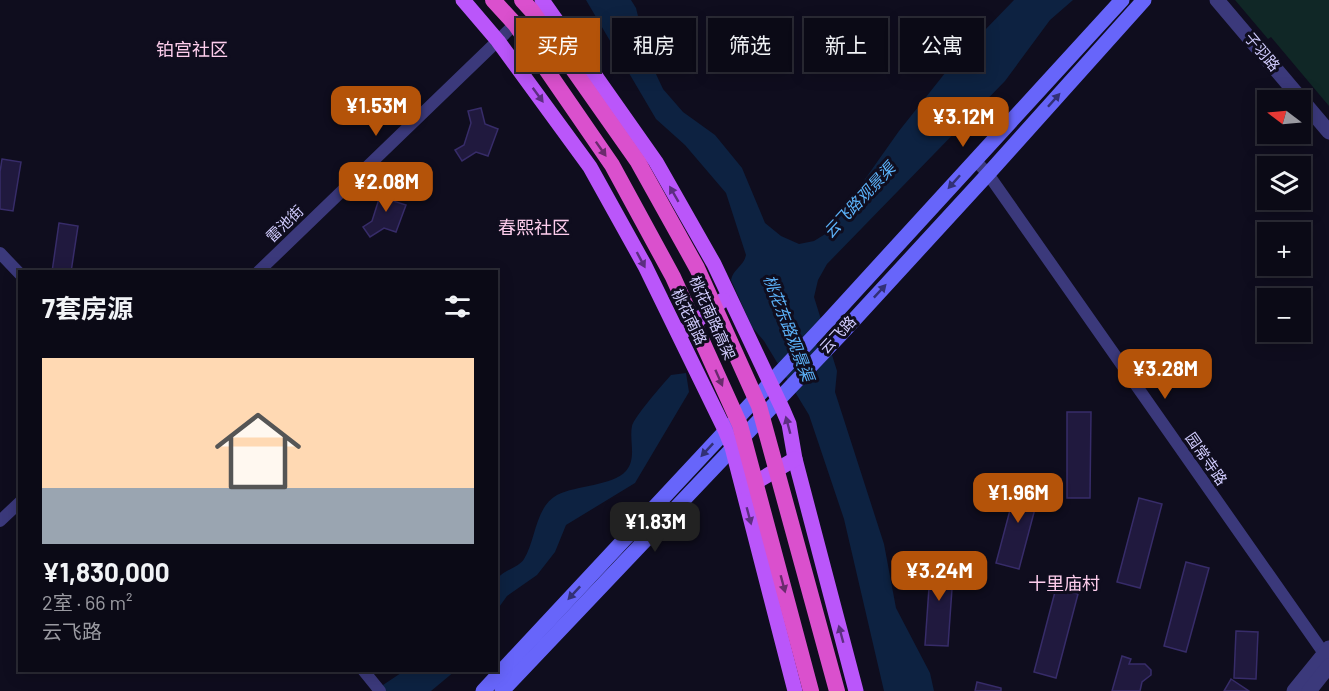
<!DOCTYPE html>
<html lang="zh">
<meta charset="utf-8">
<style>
:root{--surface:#0b0a16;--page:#191823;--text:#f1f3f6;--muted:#9a9aa1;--line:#2b2b35;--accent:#b45309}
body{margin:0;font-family:Barlow,"Noto Sans SC",sans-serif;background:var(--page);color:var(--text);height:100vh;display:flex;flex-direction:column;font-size:22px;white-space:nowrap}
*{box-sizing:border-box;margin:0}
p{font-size:20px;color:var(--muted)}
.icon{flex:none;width:33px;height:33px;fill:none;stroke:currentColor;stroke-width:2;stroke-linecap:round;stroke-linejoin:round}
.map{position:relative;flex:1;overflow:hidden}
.sheet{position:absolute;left:18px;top:270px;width:480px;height:402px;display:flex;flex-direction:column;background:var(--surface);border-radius:0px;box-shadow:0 3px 15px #0003,0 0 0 2px var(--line)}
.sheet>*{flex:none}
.banner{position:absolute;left:516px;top:18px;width:570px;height:54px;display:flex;gap:12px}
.needle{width:39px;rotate:286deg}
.tools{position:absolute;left:1257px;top:90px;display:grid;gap:12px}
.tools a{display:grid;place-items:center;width:54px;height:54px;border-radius:0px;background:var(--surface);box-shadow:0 3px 15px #0003,0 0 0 2px var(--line);font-size:30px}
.price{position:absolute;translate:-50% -51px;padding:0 14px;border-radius:12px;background:var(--accent);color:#fff;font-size:20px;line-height:39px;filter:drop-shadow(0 2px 3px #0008)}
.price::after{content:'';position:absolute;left:50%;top:36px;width:18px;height:14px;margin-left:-9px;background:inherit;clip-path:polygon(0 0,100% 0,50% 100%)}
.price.selected{background:#222;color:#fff}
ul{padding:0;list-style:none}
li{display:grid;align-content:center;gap:12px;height:318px;padding:0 24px}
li+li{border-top:2px solid var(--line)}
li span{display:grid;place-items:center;height:186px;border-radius:0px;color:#555}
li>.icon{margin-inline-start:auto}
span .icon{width:108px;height:108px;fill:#fffc;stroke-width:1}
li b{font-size:26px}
h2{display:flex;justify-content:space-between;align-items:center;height:72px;padding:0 24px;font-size:26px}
.chip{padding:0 21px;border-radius:0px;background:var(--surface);box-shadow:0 3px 15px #0003,0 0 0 2px var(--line);font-size:21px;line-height:54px}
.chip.selected{background:var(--accent);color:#fff}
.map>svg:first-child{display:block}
</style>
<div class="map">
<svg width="1329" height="691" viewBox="0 0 1329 691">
<rect width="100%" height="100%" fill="#0f0d1e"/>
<path fill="#102726" d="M 1235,0 L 1329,0 L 1329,106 L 1271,37 L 1268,39 Z"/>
<g fill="#0d2241">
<path d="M 586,0 L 631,0 L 636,8 L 648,57 L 663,89 L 683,112 L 715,135 L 742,168 L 765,223 L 781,236 L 799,244 L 814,241 L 827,233 L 899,131 L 953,63 L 1014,0 L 1073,0 L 1050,20 L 1005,81 L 827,264 L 818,280 L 814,297 L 837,371 L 835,392 L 884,544 L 896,608 L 930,673 L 934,691 L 884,691 L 844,519 L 809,415 L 764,341 L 752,327 L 731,280 C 733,269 744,266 746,255 L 726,193 L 685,145 L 656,119 Z"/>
<path d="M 686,373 L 689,392 L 635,483 L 566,525 L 555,552 L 537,575 L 507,596 L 497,610 C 496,602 494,590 496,582 C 500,570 518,569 524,559 C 536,540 535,507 557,495 C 577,485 612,486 626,471 C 637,458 629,441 632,426 C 634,417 663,384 671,375 Z"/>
<path d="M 421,670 L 455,671 L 431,691 L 374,691 L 401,673 Z"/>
</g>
<g fill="#20193e" stroke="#372c69" stroke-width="1.5">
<path d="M 481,108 L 485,124 L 498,129 L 488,156 L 476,152 L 462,161 L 455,150 L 464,145 L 471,123 L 468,111 Z"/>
<path d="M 2,159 L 21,162 L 13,211 L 0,209 L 0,172 Z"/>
<path d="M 390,184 L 393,201 L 406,205 L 396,232 L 384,228 L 370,237 L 363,227 L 372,221 L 379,199 L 376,187 Z"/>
<path d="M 59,223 L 78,226 L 71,272 L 52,272 Z"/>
<path d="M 1067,412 L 1091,412 L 1090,498 L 1067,498 Z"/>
<path d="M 1018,480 L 1041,486 L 1019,569 L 996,563 Z"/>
<path d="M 1139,498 L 1162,504 L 1140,588 L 1117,582 Z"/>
<path d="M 931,559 L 954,560 L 948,646 L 925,645 Z"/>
<path d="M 1186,562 L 1209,568 L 1186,652 L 1164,646 Z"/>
<path d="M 1056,588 L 1078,594 L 1056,678 L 1034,672 Z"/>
<path d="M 1236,631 L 1258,632 L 1256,679 L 1234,678 Z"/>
<path d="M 1122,656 L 1131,659 L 1129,664 L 1145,664 L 1151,670 L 1151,675 L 1142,682 L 1140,691 L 1112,691 Z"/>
<path d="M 1231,679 L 1249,691 L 1224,691 Z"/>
<path d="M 977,682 L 1001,688 L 1001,691 L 975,691 Z"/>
</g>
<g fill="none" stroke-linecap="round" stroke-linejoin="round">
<g stroke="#3b397b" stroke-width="12">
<path d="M 975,160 L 988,174 L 1328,659"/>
<path d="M 0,253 L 20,274"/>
<path d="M 258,272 L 515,24"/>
<path d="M 0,521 L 20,502"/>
<path d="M 363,670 L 380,691"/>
</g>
<g stroke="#3b397b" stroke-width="15">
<path d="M 1217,0 L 1329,132"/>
<path d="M 1294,691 L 1329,648"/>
<path d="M 1309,691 L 1329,666"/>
</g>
<g stroke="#6765fa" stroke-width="15">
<path d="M 483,691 L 829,320 L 1122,0"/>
<path d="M 502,691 L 841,334 L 988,174 L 1144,0"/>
</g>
<g stroke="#ba56fa" stroke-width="15">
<path d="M 463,0 L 498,41 L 590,167 L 645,266 L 725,430 L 732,447 L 795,691"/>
<path d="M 542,0 L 656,162 L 714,264 L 783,410 L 789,424 L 795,459 L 856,691"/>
<path d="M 685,330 L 723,300"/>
<path d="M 746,488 L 795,459"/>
</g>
<g stroke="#da50cd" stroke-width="16">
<path d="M 493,0 L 515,24 L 612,165 L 673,277 L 740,425 L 811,691"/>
<path d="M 522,0 L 532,11 L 638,162 L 697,268 L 759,406 L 837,691"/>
</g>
</g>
<defs><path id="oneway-solid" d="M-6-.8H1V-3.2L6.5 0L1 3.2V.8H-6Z" transform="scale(1.5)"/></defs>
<g fill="#5c2e81">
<use href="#oneway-solid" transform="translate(538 95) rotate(54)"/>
<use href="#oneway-solid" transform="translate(674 194) rotate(-120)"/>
<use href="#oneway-solid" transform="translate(641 260) rotate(62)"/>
<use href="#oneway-solid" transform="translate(788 425) rotate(-105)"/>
<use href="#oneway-solid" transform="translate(749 516) rotate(75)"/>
<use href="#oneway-solid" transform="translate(841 634) rotate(-105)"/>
</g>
<g fill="#323076">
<use href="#oneway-solid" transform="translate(1054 100) rotate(-48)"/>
<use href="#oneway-solid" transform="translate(954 182) rotate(132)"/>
<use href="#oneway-solid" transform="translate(880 291) rotate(-47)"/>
<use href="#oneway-solid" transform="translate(707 450) rotate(133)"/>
<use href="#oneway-solid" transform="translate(574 593) rotate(133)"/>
</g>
<g fill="#6a2b6d">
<use href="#oneway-solid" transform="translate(601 149) rotate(55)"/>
<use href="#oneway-solid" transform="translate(719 378) rotate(66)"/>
<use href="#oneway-solid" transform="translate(783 584) rotate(75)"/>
</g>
<g text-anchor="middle" stroke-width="6" stroke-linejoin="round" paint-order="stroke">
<g font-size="15" fill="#d0cbfd" stroke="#0f0d1e">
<text transform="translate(1262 52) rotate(50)" y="5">子羽路</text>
<text transform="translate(285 224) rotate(-44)" y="5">雷池街</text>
<text transform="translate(689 317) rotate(64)" y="5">桃花南路</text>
<text transform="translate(712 318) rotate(66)" y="5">桃花南路高架</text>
<text transform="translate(838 335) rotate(-47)" y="5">云飞路</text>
<text transform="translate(1206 459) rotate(55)" y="5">园常寺路</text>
</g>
<g font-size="16" font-style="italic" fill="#5cb3fa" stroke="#0f0d1e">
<text transform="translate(859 200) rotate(-47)" y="6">云飞路观景渠</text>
<text transform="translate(789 328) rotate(69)" y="6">桃花东路观景渠</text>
</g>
<g font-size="18" fill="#fdcdec" stroke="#0f0d1e">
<text x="192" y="56">铂宫社区</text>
<text x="534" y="234">春熙社区</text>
<text x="1064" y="590">十里庙村</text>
</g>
</g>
</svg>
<div class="tools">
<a><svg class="needle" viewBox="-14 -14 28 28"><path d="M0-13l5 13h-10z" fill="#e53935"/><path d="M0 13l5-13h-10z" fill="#9a9aa1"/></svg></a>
<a><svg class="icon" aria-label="layers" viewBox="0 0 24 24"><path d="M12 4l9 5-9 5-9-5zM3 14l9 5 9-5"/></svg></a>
<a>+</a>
<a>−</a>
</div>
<b class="price" style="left:376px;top:137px">¥1.53M</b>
<b class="price" style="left:963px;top:148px">¥3.12M</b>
<b class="price" style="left:386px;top:213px">¥2.08M</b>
<b class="price" style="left:1165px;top:400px">¥3.28M</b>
<b class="price" style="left:1018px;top:524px">¥1.96M</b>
<b class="price selected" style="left:655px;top:553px">¥1.83M</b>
<b class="price" style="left:939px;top:602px">¥3.24M</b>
<div class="banner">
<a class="chip selected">买房</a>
<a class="chip">租房</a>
<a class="chip">筛选</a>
<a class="chip">新上</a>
<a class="chip">公寓</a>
</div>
<section class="sheet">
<h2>7套房源<svg class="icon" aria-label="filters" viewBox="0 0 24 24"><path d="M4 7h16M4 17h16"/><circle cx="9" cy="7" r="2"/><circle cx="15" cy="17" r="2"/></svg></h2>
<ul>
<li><span style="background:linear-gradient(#ffd9b3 70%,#9aa5b1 0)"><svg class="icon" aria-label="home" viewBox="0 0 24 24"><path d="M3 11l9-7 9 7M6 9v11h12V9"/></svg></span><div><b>¥1,830,000</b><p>2室 · 66 m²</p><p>云飞路</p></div></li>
</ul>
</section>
</div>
